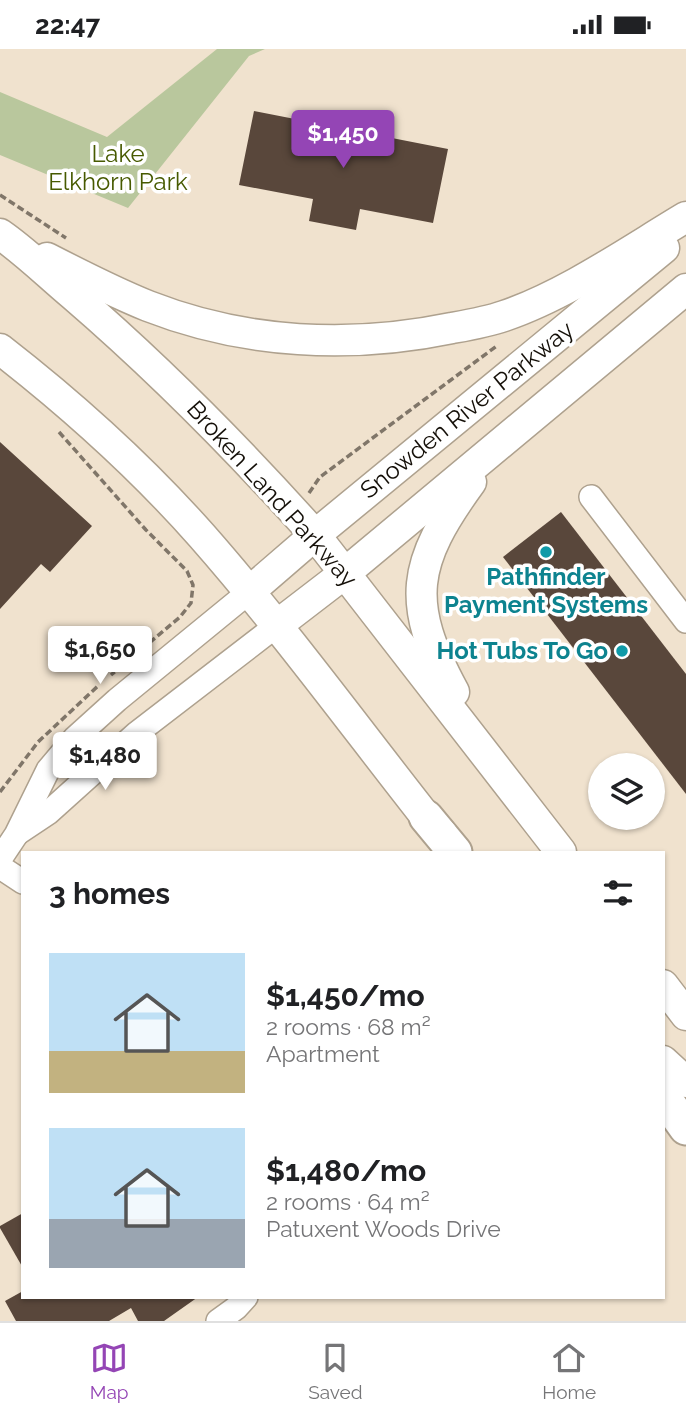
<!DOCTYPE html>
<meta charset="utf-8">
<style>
:root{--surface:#fff;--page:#f2f2f2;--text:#202124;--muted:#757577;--line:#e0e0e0;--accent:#9445b5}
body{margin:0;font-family:Raleway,sans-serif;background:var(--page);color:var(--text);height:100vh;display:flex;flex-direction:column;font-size:26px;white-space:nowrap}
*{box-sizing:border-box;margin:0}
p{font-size:23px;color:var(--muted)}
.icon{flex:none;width:38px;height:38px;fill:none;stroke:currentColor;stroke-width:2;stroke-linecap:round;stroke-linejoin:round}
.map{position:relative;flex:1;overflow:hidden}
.details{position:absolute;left:21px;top:802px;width:644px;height:448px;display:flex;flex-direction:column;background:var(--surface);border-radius:0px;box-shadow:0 2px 5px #0004}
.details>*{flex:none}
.controls{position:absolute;left:588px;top:704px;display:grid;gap:14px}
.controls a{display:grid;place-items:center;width:77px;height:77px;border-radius:50%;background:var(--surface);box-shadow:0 2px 5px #0004;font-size:35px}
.price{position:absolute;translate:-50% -60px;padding:0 16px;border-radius:7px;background:#fff;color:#222;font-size:23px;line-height:46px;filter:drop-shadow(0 2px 4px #0008)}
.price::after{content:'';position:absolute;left:50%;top:42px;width:21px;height:16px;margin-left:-10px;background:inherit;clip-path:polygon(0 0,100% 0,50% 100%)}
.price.active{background:var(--accent);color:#fff}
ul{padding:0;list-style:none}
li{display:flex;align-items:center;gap:21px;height:175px;padding:0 28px}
li span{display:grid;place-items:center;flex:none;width:196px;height:140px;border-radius:0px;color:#555}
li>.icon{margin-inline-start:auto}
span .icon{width:84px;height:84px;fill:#fffc;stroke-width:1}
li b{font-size:30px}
h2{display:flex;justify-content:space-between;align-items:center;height:84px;padding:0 28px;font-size:30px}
.status{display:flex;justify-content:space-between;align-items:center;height:49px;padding:0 35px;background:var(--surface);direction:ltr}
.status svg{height:19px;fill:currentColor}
.tabs{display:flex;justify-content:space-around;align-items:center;height:98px;border-top:2px solid var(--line);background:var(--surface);font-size:19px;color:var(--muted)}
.tabs a{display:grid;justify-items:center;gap:4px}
.tabs .active{color:var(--accent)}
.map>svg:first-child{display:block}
</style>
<div class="status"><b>22:47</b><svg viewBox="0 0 49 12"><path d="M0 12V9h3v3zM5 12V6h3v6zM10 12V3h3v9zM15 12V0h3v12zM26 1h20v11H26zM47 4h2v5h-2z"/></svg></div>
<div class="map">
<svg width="686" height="1272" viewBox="0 0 686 1272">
<rect width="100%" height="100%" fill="#f0e2ce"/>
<path fill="#b9c79d" d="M 217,0 L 265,0 L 249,7 L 128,159 L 0,106 L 0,43 L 107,88 Z"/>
<g fill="#59473b">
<path d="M 254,62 L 448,100 L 433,174 L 360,160 L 356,181 L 309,172 L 313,150 L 239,136 Z"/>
<path d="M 0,393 L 92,477 L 50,523 L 41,515 L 0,560 Z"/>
<path d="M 561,463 L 686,625 L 686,745 L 503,508 Z"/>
<path d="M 23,1164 L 23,1219 L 0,1179 L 0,1177 Z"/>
<path d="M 23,1242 L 23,1248 L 198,1248 L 164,1272 L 138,1272 L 131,1259 L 109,1272 L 16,1272 L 5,1252 Z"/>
</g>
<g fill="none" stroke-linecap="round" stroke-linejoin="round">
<defs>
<g id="minor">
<path d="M 591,448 L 686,572"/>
<path d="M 18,784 L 48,764 L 137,684 L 276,577"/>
<path d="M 0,810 L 16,786 L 48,721 L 75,689 L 117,651 L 249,543"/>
<path d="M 0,818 L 23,833"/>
<path d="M 218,1272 L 236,1259 L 246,1248"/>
</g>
<g id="major">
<path d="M 0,185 C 26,203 49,226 73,246 C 159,320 239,401 315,486 L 561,803"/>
<path d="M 47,209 C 80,226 113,243 148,257 C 245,295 351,300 452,279 C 469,276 487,273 504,267 C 566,246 629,202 686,168"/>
<path d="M 0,300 C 72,356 141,418 202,487 C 281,577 352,674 426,768 L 442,785"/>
<path d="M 249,543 L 315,486 L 664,199"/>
<path d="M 276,577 L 345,524 L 686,240"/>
<path d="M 454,643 C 405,553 412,514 471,433"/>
<path d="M 663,936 L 686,966"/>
<path d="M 663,1012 L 686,1033"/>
</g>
<g id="highway">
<path d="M 426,768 L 455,803"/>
<path d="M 663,1047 L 686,1079"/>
</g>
</defs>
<use href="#minor" stroke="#aea18e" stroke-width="26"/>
<use href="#major" stroke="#aea18e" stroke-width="33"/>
<use href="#highway" stroke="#aea18e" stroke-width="37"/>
<g stroke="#807669" stroke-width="3.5" stroke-dasharray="7 3.5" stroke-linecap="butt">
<path d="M 0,146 L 66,189"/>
<path d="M 59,383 L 146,481 L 187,522 L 193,536 L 191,554 L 180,568 L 111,626"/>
<path d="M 309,444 L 320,428 L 498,296"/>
<path d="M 0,743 L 38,693 L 99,636"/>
</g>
<use href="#minor" stroke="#fff" stroke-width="23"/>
<use href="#major" stroke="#fff" stroke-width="30"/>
<use href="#highway" stroke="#fff" stroke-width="33"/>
</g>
<g fill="#0f9aa8" stroke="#fff" stroke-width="2.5">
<circle cx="546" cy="503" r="7"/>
<circle cx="622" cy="602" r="7"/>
</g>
<g text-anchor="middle" stroke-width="7" stroke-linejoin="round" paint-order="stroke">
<g font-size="24" fill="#475a00" stroke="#fff">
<text x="118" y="113">Lake<tspan x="118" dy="28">Elkhorn Park</tspan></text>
</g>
<g font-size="24" fill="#140f08" stroke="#fff">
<text transform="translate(467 361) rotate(-39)" y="8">Snowden River Parkway</text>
<text transform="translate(272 445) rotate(48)" y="8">Broken Land Parkway</text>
</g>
<g font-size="24" font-weight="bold" fill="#0d838f" stroke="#fff">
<text x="546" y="536">Pathfinder<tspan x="546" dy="28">Payment Systems</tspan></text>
<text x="608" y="610" text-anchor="end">Hot Tubs To Go</text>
</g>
</g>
</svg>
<div class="controls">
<a><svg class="icon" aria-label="layers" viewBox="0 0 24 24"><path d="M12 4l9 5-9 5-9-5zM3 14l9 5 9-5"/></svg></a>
</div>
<b class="price active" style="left:343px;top:121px">$1,450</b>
<b class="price" style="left:100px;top:637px">$1,650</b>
<b class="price" style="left:105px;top:743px">$1,480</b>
<section class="details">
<h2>3 homes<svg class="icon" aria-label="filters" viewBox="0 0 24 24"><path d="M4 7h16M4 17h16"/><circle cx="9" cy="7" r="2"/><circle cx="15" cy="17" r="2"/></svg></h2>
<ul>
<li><span style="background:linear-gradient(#bfe0f5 70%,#c2b280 0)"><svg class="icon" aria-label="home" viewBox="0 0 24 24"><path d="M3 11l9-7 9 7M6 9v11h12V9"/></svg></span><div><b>$1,450/mo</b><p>2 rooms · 68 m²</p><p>Apartment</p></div></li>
<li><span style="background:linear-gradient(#bfe0f5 65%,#9aa5b1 0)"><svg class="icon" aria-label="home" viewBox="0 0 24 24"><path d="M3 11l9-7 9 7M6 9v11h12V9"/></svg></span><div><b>$1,480/mo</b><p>2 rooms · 64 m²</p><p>Patuxent Woods Drive</p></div></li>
</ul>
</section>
</div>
<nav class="tabs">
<a class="active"><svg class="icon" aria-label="map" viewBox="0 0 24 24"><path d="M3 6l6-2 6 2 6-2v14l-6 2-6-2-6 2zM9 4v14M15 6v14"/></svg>Map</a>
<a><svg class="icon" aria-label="saved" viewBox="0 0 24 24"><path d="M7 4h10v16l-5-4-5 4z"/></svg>Saved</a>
<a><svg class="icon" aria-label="home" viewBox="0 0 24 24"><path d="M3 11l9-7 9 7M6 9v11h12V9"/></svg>Home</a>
</nav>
